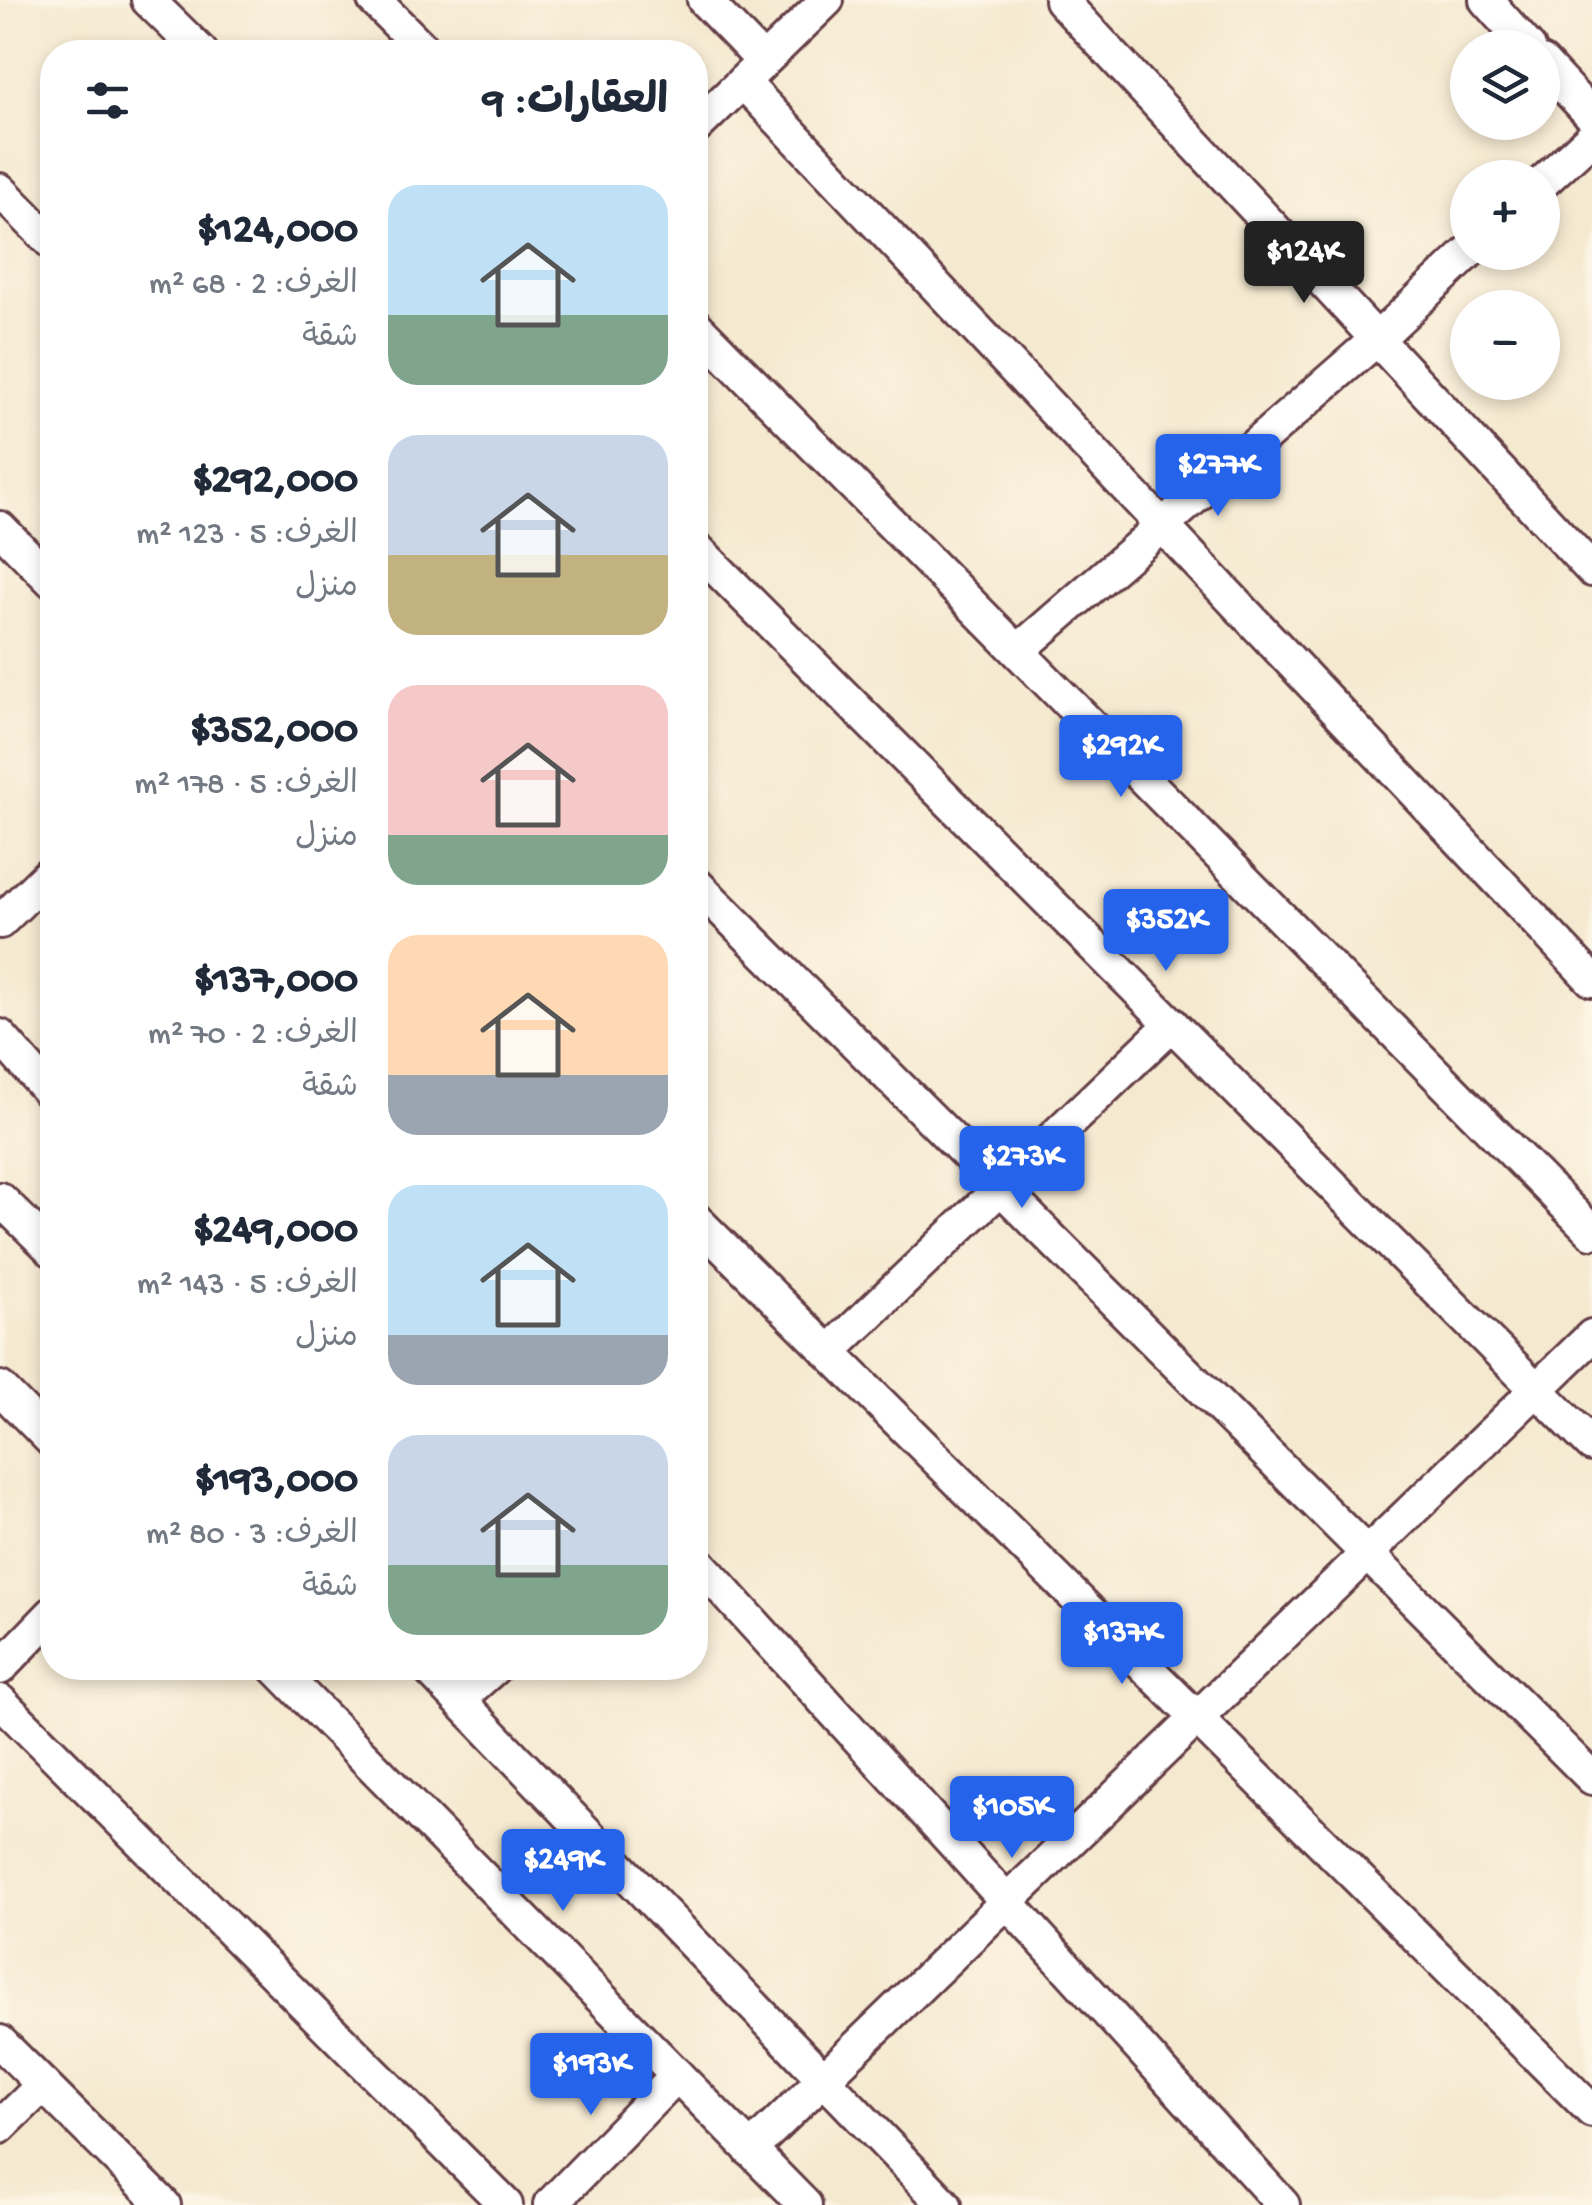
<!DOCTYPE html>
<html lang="ar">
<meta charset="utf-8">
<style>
:root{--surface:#fff;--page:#f6f6f7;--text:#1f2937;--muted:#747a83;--accent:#2563eb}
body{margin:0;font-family:"Gochi Hand","Playpen Sans Arabic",sans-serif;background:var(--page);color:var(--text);direction:rtl;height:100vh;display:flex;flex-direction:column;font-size:38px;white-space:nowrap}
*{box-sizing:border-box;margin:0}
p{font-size:32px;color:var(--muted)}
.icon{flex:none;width:55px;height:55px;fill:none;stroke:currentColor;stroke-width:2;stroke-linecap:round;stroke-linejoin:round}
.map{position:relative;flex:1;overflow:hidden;direction:ltr}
.drawer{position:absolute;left:40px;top:40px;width:668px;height:1640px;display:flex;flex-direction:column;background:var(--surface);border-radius:40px;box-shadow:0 5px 15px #0003;direction:rtl}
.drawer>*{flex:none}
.controls{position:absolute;left:1450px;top:30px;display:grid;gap:20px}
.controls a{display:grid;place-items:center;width:110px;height:110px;border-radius:50%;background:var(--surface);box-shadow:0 5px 15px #0003;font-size:50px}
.price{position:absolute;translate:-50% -85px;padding:0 22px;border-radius:10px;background:var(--accent);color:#fff;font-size:32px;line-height:65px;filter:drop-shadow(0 2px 5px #0008)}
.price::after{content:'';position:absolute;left:50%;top:60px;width:30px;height:22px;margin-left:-15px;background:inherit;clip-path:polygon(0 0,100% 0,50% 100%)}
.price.current{background:#222;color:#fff}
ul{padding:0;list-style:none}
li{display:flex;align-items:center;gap:30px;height:250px;padding:0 40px}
li span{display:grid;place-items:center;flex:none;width:280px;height:200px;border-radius:30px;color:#555}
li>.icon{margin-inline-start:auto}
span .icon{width:120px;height:120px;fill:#fffc;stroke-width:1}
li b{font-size:42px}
h2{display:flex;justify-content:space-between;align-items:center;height:120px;padding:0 40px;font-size:42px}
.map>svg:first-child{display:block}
</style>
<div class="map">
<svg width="1592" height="2205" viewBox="0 0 1592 2205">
<rect width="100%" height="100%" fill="#fcf5e5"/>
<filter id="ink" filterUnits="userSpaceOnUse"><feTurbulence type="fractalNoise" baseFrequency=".01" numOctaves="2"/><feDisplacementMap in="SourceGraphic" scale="20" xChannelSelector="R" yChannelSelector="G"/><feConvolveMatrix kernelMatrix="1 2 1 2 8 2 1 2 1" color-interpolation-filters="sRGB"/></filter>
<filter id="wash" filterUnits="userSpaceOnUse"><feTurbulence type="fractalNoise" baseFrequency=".0048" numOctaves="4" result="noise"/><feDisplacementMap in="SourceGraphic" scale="40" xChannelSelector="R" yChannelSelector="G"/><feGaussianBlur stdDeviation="2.25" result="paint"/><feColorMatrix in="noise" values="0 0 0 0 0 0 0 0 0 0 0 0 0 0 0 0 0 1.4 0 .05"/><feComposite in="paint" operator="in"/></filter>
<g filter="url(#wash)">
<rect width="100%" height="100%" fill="#f5e9d0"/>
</g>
<g filter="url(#ink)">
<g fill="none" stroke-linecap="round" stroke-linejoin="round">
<defs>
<g id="street">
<path d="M 148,0 L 201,52"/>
<path d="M 374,0 L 426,52"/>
<path d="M 704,0 L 763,61"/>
<path d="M 1061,0 L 1592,570"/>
<path d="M 1486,0 L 1529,48"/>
<path d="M 1542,62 L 1592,116"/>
<path d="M 743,82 L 1592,980"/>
<path d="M 695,128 L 827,0"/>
<path d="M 1542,183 L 1592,137"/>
<path d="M 0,190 L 52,243"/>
<path d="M 695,325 L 1592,1232"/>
<path d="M 0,528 L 52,581"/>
<path d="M 695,547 L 1592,1445"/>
<path d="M 1018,651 L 1377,339 L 1469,252"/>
<path d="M 695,883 L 1592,1778"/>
<path d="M 0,922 L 52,871"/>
<path d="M 0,1036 L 52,1095"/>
<path d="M 0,1199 L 52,1250"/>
<path d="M 695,1219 L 1592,2111"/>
<path d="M 829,1352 L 1172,1024"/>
<path d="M 0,1388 L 52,1441"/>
<path d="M 695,1559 L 1283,2205"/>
<path d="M 0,1668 L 52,1614"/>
<path d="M 276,1668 L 805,2205"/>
<path d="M 428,1668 L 945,2205"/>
<path d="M 459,1699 L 494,1668"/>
<path d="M 0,1701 L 506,2205"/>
<path d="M 0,2042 L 164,2205"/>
<path d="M 0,2127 L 43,2085"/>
<path d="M 750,2150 L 1592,1336"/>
<path d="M 550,2205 L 677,2075"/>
</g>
</defs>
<use href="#street" stroke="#643d44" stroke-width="38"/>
<use href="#street" stroke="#fff" stroke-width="32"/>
</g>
</g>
</svg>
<div class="controls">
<a><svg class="icon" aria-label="layers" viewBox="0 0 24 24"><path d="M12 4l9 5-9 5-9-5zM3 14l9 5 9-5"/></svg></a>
<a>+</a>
<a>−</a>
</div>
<b class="price current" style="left:1304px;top:306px">$124K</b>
<b class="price" style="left:1218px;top:519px">$277K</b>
<b class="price" style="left:1121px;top:800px">$292K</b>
<b class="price" style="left:1166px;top:974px">$352K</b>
<b class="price" style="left:1022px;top:1211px">$273K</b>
<b class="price" style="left:1122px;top:1687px">$137K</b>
<b class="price" style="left:1012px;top:1861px">$105K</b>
<b class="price" style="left:563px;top:1914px">$249K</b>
<b class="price" style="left:591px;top:2118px">$193K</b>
<section class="drawer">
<h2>العقارات: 9<svg class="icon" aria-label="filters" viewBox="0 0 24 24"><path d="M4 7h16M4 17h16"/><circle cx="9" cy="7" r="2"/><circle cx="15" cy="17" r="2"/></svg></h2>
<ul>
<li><span style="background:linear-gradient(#bfe0f5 65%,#7fa58c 0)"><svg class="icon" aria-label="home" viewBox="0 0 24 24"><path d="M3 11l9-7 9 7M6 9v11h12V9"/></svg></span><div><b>$124,000</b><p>الغرف: 2 · 68 m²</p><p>شقة</p></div></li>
<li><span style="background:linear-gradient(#c9d6e8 60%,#c2b280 0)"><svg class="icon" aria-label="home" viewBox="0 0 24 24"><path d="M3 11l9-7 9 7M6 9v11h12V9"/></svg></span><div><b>$292,000</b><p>الغرف: 5 · 123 m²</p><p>منزل</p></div></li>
<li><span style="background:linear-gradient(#f6c9c9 75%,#7fa58c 0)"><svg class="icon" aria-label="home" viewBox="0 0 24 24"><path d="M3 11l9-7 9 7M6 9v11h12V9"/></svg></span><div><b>$352,000</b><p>الغرف: 5 · 178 m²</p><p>منزل</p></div></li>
<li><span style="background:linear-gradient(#ffd9b3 70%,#9aa5b1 0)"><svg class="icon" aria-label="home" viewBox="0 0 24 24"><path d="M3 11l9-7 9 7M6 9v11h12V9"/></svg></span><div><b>$137,000</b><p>الغرف: 2 · 70 m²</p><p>شقة</p></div></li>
<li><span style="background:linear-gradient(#bfe0f5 75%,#9aa5b1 0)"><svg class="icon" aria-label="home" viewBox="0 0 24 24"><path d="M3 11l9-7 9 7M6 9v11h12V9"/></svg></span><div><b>$249,000</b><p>الغرف: 5 · 143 m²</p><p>منزل</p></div></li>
<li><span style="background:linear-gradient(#c9d6e8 65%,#7fa58c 0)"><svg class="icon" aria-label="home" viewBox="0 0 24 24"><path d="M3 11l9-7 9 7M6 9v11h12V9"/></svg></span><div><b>$193,000</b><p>الغرف: 3 · 80 m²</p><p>شقة</p></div></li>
</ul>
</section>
</div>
